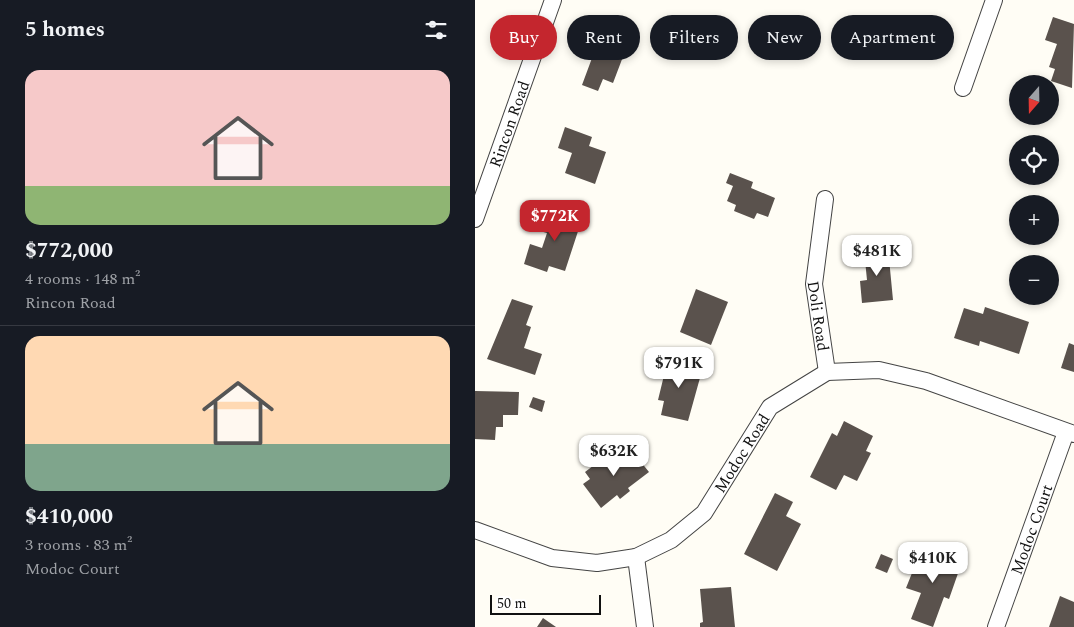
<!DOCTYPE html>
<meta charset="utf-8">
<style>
:root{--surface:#171b24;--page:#20242c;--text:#f1f3f6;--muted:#9ea1a6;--line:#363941;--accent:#c4262e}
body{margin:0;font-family:Spectral,serif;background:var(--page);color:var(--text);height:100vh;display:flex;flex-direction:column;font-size:19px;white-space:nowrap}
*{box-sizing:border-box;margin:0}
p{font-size:16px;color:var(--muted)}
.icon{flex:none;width:28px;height:28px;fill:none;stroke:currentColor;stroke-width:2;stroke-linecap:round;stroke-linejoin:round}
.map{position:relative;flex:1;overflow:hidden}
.side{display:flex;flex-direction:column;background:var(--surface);width:475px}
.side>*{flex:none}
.banner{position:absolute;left:15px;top:15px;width:475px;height:45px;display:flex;gap:10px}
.needle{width:32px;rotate:200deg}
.fabs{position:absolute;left:534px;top:75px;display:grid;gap:10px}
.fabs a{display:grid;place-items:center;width:50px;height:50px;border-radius:50%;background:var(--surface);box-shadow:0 2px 8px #0003;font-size:25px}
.scale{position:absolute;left:15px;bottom:12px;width:111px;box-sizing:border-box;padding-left:5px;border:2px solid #111;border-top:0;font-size:14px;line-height:18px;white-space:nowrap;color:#111;-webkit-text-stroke:4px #fff;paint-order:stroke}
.price{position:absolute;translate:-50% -42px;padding:0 11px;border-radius:10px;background:#fff;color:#222;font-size:16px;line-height:32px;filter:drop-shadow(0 1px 2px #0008)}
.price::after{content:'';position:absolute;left:50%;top:30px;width:15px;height:11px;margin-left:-8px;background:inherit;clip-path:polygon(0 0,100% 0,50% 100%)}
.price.current{background:var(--accent);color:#fff}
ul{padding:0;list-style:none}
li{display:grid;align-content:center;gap:10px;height:265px;padding:0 25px}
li+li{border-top:1px solid var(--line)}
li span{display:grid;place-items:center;height:155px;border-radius:15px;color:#555}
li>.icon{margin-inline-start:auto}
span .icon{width:90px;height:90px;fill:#fffc;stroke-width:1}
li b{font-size:21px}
h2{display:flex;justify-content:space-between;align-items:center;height:60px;padding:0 25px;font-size:21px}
.tag{padding:0 18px;border-radius:22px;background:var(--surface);box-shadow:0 2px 8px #0003;font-size:18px;line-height:45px}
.tag.current{background:var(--accent);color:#fff}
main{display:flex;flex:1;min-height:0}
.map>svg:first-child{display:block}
</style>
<main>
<section class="side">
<h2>5 homes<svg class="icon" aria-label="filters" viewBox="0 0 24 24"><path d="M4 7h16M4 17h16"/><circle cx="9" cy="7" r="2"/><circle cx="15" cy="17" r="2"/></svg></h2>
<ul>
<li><span style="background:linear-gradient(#f6c9c9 75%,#8fb573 0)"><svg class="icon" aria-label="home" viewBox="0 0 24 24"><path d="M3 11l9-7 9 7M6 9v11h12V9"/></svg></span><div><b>$772,000</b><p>4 rooms · 148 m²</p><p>Rincon Road</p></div></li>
<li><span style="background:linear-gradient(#ffd9b3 70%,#7fa58c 0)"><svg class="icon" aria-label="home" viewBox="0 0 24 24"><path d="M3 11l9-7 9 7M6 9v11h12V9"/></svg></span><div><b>$410,000</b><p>3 rooms · 83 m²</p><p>Modoc Court</p></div></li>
</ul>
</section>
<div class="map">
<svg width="599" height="627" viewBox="0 0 599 627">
<rect width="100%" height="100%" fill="#fffdf5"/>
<g fill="#5a524d">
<path d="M 578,17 L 599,24 L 597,88 L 576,81 L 580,69 L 574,67 L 582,44 L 570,40 Z"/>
<path d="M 130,23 L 157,33 L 138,83 L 128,79 L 123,91 L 107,85 Z"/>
<path d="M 90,127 L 117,137 L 114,146 L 131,152 L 120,184 L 90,173 L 97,153 L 83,148 Z"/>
<path d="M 255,173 L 278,182 L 276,188 L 300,198 L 293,217 L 282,213 L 279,219 L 259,211 L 261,205 L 252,201 L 258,186 L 251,183 Z"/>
<path d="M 88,210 L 108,216 L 90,271 L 74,266 L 72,272 L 49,264 L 55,244 L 67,248 L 72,233 L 61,230 L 65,216 L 84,222 Z"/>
<path d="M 413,248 L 418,300 L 387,303 L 385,281 L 392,280 L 389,250 Z"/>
<path d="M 221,289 L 253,302 L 236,345 L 205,332 Z"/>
<path d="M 37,299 L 58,306 L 51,325 L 56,327 L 49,348 L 67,354 L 60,375 L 12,359 Z"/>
<path d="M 510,307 L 554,322 L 544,354 L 505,341 L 504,346 L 479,338 L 489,308 L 508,314 Z"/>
<path d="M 594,343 L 599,345 L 599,372 L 586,368 Z"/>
<path d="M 193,359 L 228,367 L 213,421 L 186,415 L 189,401 L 183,400 Z"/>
<path d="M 0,391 L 44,392 L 43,415 L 28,415 L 28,427 L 21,427 L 20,440 L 0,439 Z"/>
<path d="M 58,397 L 70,401 L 67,412 L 54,407 Z"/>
<path d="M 369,421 L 398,436 L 391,451 L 396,453 L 382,481 L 369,475 L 361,490 L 335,477 L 357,433 L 362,436 Z"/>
<path d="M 139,450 L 147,459 L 157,451 L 174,472 L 153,488 L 155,491 L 145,499 L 142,495 L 126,508 L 108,484 L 115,479 L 110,472 Z"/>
<path d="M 300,493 L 318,502 L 311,516 L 326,524 L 302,571 L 269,554 Z"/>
<path d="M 454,546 L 488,559 L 474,599 L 469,597 L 458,627 L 436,619 L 446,593 L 431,588 L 441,563 L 447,565 Z"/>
<path d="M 406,554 L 418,559 L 412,573 L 400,568 Z"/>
<path d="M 256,587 L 260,627 L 225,627 L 225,623 L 228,622 L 225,589 Z"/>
<path d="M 585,596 L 599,602 L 599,627 L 574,627 Z"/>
<path d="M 68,618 L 81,627 L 62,627 Z"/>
</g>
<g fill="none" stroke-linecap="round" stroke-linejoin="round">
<defs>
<g id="minor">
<path d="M 488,88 L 519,0"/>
<path id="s1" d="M 350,199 L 339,284 L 352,372"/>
<path id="s2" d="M 0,219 L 78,0"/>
<path id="s3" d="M 0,530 L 77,558 L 122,563 L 161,557 L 196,540 L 229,513 L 295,407 L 352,372 L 404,370 L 451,381 L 599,434"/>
<path d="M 161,557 L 170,627"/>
<path id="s4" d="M 521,627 L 591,432"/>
</g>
</defs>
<use href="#minor" stroke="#444" stroke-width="18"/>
<use href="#minor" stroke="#fff" stroke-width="16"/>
</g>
<g text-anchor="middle" stroke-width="5" stroke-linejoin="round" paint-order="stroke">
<g font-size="16" fill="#111" stroke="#fff">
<text dy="6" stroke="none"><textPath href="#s2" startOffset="101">Rincon Road</textPath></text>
<text dy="6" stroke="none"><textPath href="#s1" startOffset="118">Doli Road</textPath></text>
<text dy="6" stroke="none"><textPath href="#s3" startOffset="319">Modoc Road</textPath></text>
<text dy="6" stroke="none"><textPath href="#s4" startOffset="104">Modoc Court</textPath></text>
</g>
</g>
</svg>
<div class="fabs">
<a><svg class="needle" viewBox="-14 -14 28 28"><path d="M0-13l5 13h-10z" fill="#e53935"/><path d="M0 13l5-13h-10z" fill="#9ea1a6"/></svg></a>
<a><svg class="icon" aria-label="locate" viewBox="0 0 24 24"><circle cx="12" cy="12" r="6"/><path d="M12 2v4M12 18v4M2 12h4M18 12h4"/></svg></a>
<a>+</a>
<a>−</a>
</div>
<div class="scale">50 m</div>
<b class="price current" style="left:80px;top:242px">$772K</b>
<b class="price" style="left:402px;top:277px">$481K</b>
<b class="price" style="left:204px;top:389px">$791K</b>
<b class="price" style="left:139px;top:477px">$632K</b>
<b class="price" style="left:458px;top:584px">$410K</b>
<div class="banner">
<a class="tag current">Buy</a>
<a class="tag">Rent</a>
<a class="tag">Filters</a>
<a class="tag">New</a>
<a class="tag">Apartment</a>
</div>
</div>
</main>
